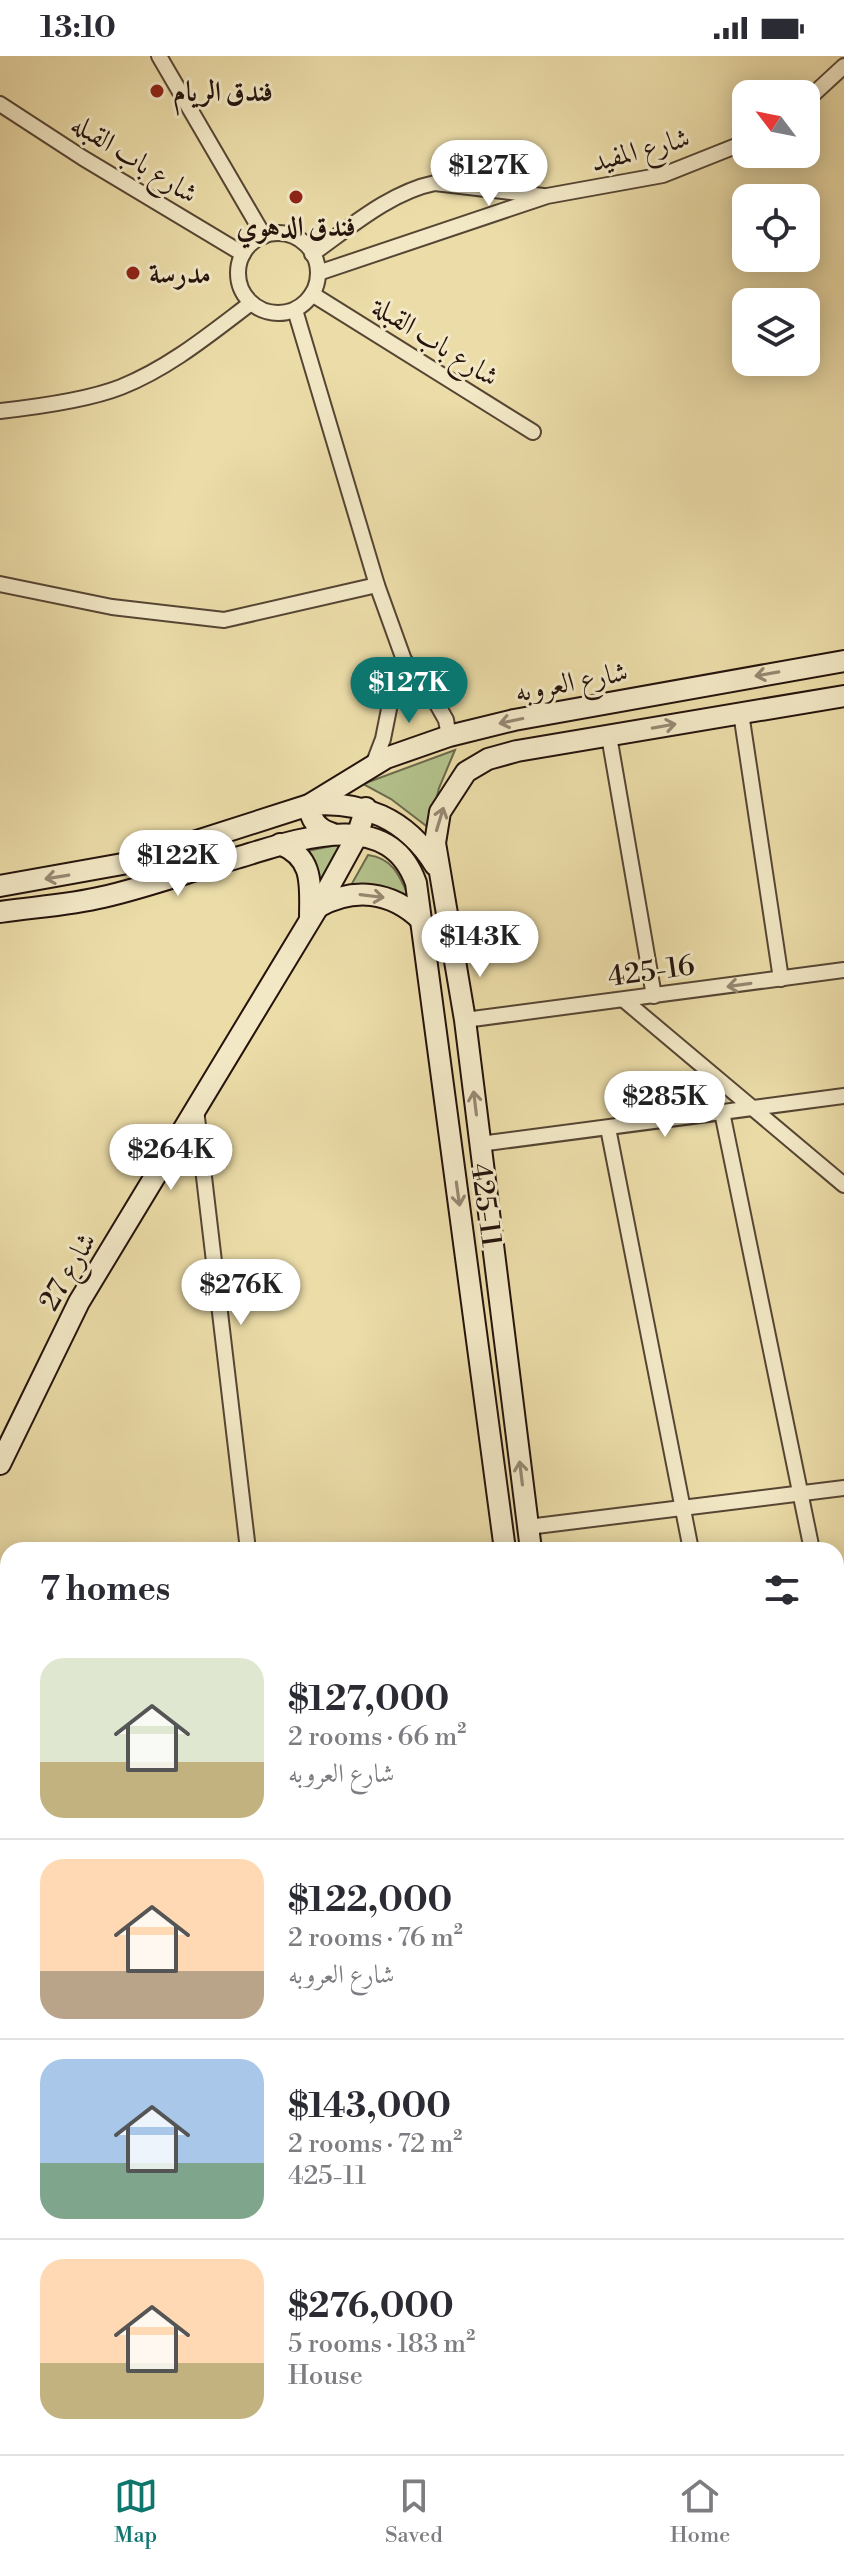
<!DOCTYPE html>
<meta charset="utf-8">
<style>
:root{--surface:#fff;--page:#f7f7f7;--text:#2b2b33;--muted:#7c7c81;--line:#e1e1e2;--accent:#0f766e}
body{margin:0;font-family:"Libre Bodoni",Amiri,serif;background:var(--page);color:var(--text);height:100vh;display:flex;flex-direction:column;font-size:30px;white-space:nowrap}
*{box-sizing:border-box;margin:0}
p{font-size:26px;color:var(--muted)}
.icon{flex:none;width:44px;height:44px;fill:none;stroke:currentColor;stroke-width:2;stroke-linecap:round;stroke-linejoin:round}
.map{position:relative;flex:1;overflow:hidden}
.side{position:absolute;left:0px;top:1486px;width:844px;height:912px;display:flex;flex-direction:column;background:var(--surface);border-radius:24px 24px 0 0;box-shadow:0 4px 20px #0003}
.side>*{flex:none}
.needle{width:52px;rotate:302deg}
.fabs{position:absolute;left:732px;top:24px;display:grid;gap:16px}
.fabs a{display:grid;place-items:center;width:88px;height:88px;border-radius:16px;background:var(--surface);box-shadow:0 4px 20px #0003;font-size:40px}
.price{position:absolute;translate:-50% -68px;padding:0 18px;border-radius:28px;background:#fff;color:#222;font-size:26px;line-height:52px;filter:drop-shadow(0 2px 4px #0008)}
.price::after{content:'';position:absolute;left:50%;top:48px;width:24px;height:18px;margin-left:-12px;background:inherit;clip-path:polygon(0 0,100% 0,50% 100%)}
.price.current{background:var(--accent);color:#fff}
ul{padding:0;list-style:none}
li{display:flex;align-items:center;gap:24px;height:200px;padding:0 40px}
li+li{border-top:2px solid var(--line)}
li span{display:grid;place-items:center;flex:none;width:224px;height:160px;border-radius:24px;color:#555}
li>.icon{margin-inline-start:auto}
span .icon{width:96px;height:96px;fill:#fffc;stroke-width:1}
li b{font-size:34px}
h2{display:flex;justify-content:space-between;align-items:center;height:96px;padding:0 40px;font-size:34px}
.status{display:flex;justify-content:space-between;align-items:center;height:56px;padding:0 40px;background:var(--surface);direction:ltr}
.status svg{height:22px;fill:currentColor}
.dock{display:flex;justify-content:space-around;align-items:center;height:112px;border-top:2px solid var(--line);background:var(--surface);font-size:22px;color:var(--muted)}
.dock a{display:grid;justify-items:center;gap:4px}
.dock .current{color:var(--accent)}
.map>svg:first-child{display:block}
</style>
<div class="status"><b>13:10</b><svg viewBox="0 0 49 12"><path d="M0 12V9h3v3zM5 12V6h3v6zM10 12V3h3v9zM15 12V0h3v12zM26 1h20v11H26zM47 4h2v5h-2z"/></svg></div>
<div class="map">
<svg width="844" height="2398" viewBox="0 0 844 2398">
<rect width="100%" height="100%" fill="#ebdca8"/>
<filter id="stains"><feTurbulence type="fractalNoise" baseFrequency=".0025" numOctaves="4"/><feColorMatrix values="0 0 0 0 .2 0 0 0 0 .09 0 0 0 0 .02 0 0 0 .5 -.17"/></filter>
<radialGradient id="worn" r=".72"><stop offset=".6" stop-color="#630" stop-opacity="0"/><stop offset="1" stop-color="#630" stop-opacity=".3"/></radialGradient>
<g fill="#b3c18b" stroke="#6c6a4c" stroke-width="2">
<path d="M 455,694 L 439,732 L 429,772 L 391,743 L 363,728 Z"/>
<path d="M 347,787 L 314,843 L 302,796 Z"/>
<path d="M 368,799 C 392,802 399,818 408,839 L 383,832 L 350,831 Z"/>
<path d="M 8,2269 L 8,2390 L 36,2390 L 21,2398 L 0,2398 L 0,2271 Z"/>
<path d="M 480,2390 L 549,2390 L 559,2398 L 481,2398 Z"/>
</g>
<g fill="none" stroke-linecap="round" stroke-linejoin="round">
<defs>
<g id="street">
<path d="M 159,0 L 264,180"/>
<path d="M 806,45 L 844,10"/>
<path d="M 0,48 L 83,102 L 243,198"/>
<circle cx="278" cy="217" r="40"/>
<path d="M 312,198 C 349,172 390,136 435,127 L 543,140"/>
<path d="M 318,217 L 547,140 L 663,119 L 746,86"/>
<path d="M 312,238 L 533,376"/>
<path d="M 295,254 L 377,529 L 404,604 L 428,632 L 446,664 L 449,680"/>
<path d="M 0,355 C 36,351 88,344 121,331 C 169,312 210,278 251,247"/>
<path d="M 0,528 L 112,551 L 224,564 L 377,529"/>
<path d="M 741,657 L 781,923"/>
<path d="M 609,680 L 654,940"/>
<path d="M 373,709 L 383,683 L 396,618 L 404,604"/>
<path d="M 624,944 L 844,1129"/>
<path d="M 465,964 L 844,914"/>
<path d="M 196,1053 L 248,1494"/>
<path d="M 722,1056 L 812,1494"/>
<path d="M 608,1072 L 691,1494"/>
<path d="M 480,1088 L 844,1040"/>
<path d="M 528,1471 L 844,1432"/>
<path d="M 836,1624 L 844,1667"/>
<path d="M 0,1686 L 8,1691"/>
<path d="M 836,1841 L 844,1840"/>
<path d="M 836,2283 L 844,2285"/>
<path d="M 836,2355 L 844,2361"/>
<path d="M 679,2390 L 680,2398"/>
</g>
<g id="secondary">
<path d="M 331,777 C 317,773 310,763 309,749 C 362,744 407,763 435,809"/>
<path d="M 280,788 C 315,802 310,830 310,863"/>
<path d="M 0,830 L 128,807 L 309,749 L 386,702 L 449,680 L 514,664 L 844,605"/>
<path d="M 318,851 C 354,831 391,835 421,864"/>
<path d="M 0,856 C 34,851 70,849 103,841 C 147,831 190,815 233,803 C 291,786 388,747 416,827 L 505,1494"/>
<path d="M 0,1408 L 79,1246 L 318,851 L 357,780 L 366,752"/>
<path d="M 531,1494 L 465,964 L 435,787 L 440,756 L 466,716 L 488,703 L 517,695 L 844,640"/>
<path d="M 588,2390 L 593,2398"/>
<path d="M 647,2390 L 648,2398"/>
<path d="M 83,2398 L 104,2390"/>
<path d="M 120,2398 L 124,2390"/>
<path d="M 202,2398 L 227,2390"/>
</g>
</defs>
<use href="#street" stroke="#564533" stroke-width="18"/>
<use href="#secondary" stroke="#25130c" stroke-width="24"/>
<use href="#street" stroke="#f2e8c6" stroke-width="14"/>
<use href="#secondary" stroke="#f2e8c6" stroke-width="20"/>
</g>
<defs><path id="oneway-shaft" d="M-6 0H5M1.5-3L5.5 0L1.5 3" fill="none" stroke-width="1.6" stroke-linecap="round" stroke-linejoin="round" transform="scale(2)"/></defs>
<g stroke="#968872">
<use href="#oneway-shaft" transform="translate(767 618) rotate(170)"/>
<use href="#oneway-shaft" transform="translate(511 665) rotate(168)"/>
<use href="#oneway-shaft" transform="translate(664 670) rotate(-10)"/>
<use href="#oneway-shaft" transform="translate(440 763) rotate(-73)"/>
<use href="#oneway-shaft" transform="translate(57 821) rotate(171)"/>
<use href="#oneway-shaft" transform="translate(372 840) rotate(7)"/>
<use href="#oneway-shaft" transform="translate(739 929) rotate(172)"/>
<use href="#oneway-shaft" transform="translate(475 1047) rotate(-97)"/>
<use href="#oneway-shaft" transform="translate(458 1138) rotate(82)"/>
<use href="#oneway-shaft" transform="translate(521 1417) rotate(-97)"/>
</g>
<g fill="#8f2418" stroke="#f2e8c6" stroke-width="3">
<circle cx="157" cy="35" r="8"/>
<circle cx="296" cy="141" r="8"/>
<circle cx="133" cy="217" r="8"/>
</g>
<g text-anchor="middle" stroke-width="6" stroke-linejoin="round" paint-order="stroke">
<g font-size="28" font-weight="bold" fill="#25130c" stroke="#f2e8c6" text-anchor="start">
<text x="173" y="45">فندق الريام</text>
<text x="296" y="180" text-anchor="middle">فندق الدهوي</text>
<text x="149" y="227">مدرسة</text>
</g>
<g font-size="28" fill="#25130c" stroke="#f2e8c6">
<text transform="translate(640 93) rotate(-15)" y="10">شارع المفيد</text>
<text transform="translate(135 102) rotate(32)" y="10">شارع باب القبله</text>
<text transform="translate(436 285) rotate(32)" y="10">شارع باب القبلة</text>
<text transform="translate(571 625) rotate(-11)" y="10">شارع العروبه</text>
<text transform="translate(651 914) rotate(-8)" y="10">425-16</text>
<text transform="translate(487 1149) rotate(82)" y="10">425-11</text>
<text transform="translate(67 1215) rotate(-60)" y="10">شارع 27</text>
</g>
</g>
<rect width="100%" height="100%" filter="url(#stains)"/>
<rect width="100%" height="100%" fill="url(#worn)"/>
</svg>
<div class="fabs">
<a><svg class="needle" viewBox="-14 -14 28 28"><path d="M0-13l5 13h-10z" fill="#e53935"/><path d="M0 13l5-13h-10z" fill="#7c7c81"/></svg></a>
<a><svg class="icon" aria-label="locate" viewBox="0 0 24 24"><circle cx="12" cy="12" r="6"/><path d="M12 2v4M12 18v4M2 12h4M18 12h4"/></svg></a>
<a><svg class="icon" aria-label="layers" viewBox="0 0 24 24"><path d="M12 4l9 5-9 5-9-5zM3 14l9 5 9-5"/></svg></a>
</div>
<b class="price" style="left:489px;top:152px">$127K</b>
<b class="price current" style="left:409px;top:669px">$127K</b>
<b class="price" style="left:178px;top:842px">$122K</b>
<b class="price" style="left:480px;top:923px">$143K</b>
<b class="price" style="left:665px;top:1083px">$285K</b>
<b class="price" style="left:171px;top:1136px">$264K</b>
<b class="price" style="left:241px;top:1271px">$276K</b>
<section class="side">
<h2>7 homes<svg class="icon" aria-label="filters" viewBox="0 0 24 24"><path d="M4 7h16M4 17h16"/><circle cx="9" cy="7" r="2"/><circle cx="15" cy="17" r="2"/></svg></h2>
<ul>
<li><span style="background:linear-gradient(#dfe7d0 65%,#c2b280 0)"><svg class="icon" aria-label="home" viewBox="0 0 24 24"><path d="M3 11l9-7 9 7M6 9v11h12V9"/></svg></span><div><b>$127,000</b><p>2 rooms · 66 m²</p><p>شارع العروبه</p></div></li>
<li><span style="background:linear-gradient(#ffd9b3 70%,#b9a48a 0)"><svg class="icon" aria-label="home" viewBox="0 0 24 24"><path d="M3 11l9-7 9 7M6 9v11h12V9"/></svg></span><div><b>$122,000</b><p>2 rooms · 76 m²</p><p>شارع العروبه</p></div></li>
<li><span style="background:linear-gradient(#a9c7e8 65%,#7fa58c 0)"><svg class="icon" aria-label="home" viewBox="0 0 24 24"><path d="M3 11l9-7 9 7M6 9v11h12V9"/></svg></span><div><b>$143,000</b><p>2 rooms · 72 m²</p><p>425-11</p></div></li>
<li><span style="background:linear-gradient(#ffd9b3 65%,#c2b280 0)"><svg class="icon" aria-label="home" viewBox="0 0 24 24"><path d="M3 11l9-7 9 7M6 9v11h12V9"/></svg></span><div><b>$276,000</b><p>5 rooms · 183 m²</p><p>House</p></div></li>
</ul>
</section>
</div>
<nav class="dock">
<a class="current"><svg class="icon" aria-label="map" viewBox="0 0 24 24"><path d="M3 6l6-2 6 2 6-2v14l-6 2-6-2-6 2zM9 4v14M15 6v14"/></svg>Map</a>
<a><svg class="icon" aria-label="saved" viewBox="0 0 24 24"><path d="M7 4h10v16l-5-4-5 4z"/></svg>Saved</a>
<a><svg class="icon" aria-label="home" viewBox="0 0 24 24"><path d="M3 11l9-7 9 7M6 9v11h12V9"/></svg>Home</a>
</nav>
